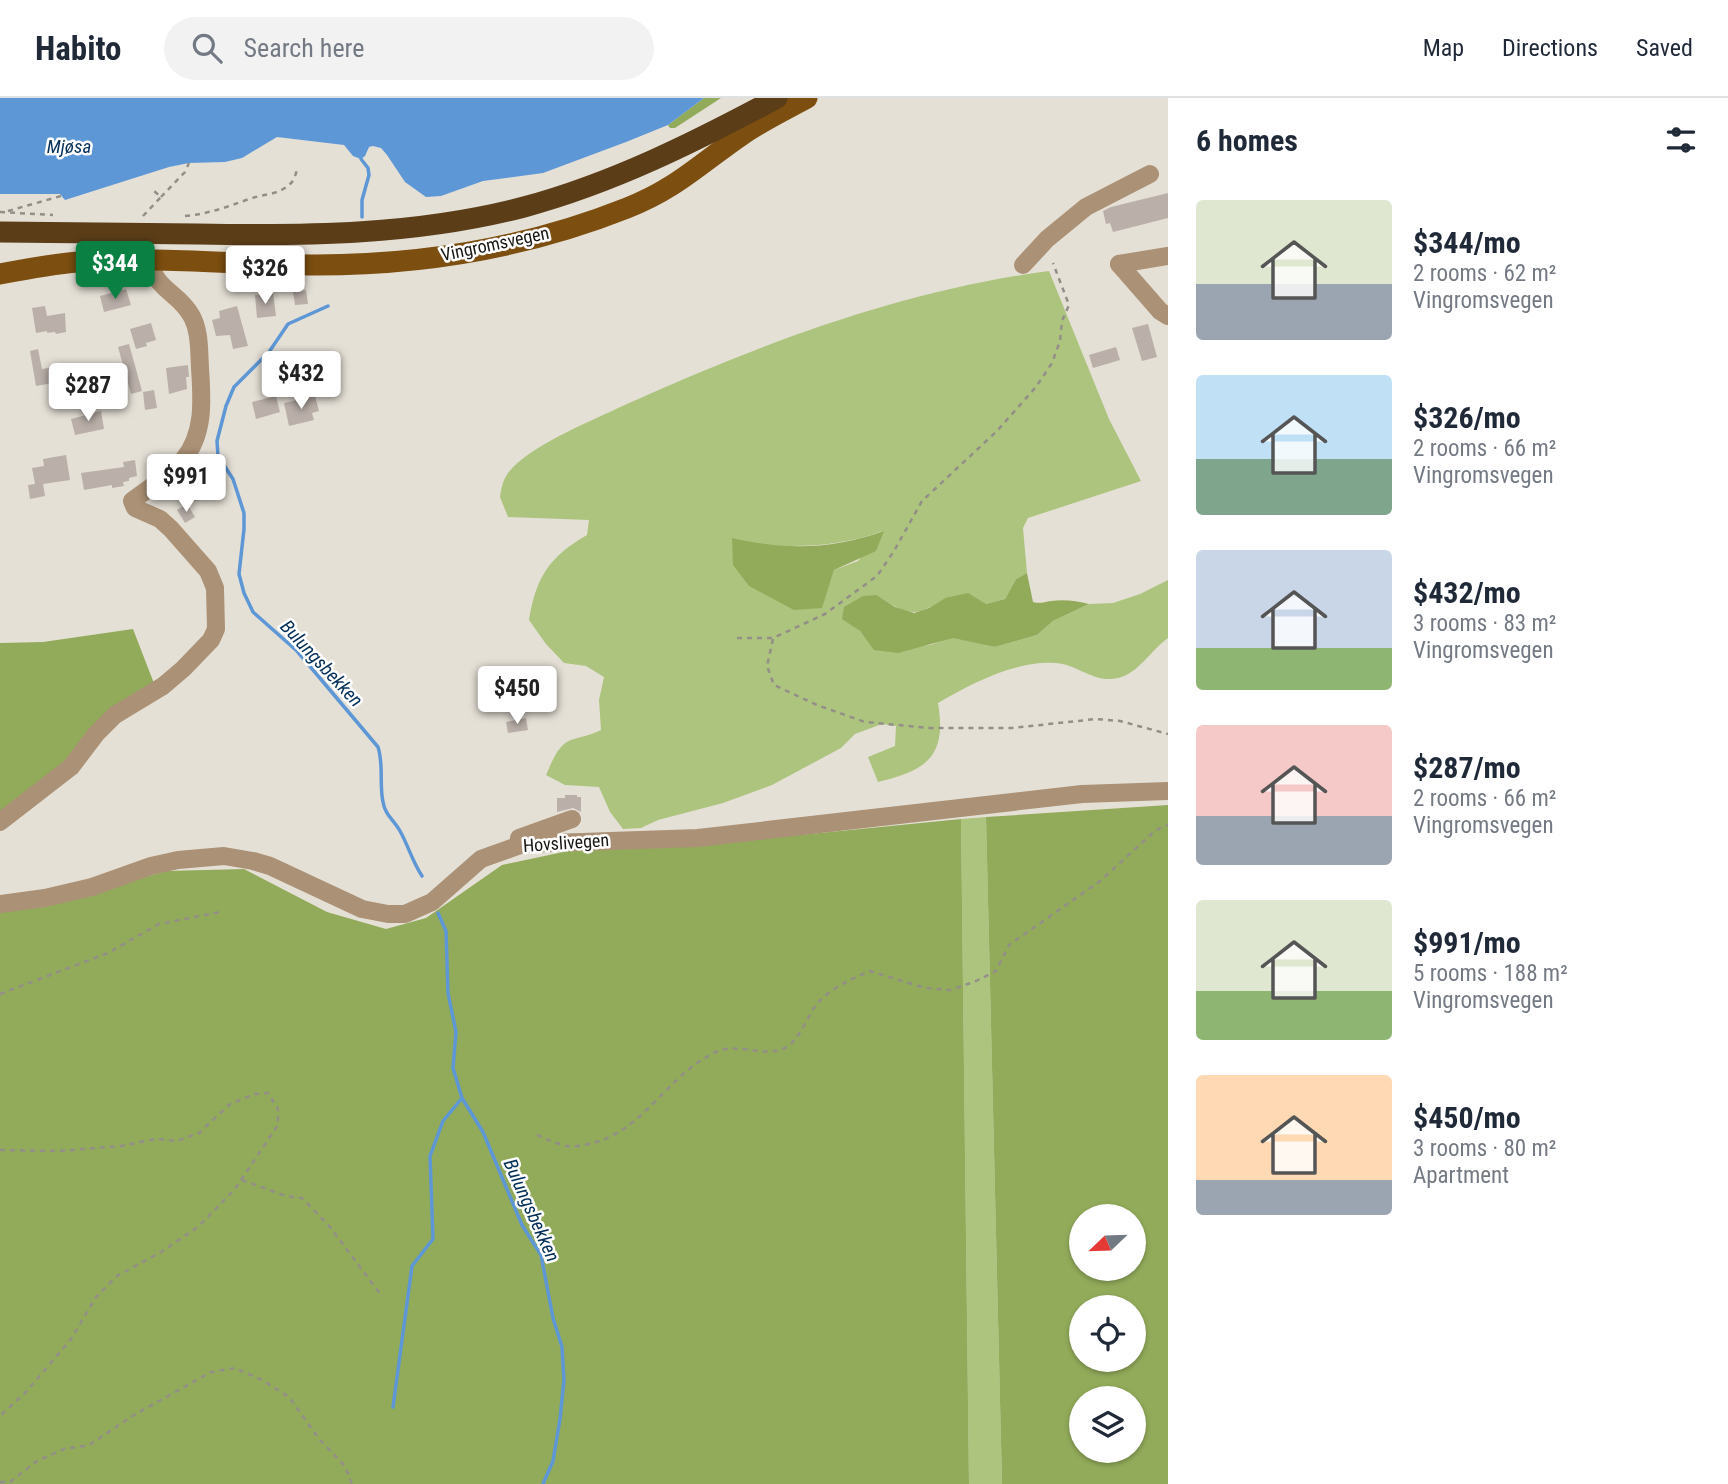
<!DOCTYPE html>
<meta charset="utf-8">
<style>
:root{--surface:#fff;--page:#f2f2f3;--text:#1f2937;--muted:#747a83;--line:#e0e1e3;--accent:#0b8043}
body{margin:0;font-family:"Roboto Condensed",sans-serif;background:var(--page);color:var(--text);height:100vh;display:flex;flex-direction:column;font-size:26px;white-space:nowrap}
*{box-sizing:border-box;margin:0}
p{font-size:23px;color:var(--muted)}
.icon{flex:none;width:38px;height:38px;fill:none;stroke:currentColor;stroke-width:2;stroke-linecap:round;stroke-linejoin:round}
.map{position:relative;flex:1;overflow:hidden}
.side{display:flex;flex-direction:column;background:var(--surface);width:560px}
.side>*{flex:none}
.needle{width:46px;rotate:247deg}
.tools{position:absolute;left:1069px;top:1106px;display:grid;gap:14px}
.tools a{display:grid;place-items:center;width:77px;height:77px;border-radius:50%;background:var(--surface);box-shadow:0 2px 5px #0004;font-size:35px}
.price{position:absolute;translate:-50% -60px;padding:0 16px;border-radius:7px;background:#fff;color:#222;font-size:23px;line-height:46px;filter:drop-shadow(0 2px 4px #0008)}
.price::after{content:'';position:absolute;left:50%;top:42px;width:21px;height:16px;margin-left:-10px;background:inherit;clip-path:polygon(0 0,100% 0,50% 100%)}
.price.current{background:var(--accent);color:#fff}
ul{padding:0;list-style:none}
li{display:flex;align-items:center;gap:21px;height:175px;padding:0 28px}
li span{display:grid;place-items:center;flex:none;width:196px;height:140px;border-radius:7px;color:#555}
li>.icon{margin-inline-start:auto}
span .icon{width:84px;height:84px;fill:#fffc;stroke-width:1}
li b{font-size:30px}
h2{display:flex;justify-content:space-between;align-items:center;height:84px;padding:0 28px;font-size:30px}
header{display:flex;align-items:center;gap:42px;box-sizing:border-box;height:98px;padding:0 35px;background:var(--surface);border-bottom:2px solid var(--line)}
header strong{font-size:33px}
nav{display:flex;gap:38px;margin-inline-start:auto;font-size:24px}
.search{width:490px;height:63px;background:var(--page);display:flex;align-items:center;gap:18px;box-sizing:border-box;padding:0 24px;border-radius:38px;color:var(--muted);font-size:26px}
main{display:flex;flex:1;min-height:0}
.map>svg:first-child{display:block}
</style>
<header>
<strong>Habito</strong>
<div class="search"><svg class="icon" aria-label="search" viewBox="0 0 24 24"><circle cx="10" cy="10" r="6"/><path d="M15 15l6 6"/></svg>Search here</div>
<nav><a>Map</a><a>Directions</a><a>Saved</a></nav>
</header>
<main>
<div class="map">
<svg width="1168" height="1386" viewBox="0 0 1168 1386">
<rect width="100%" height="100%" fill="#e5e0d6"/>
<g fill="#adc47e" fill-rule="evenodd">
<path d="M 1049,173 L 1109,321 L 1141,383 L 1028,420 L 1023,430 L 1027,475 L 1016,481 L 1005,501 L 986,506 L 945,500 C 914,521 907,517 877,497 L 843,520 L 860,533 L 875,552 L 930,547 L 953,539 L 995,549 L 1037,537 L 1053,523 L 1089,506 L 1113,505 L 1140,496 L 1168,482 L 1168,540 C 1152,551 1138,576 1118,580 C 1094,586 1078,566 1055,565 C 1017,562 970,586 938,605 C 947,659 927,672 878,684 L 868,659 L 895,648 L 896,628 L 882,626 L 855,636 L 841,650 L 772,687 L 723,705 L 658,722 L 641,730 L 623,731 L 610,714 L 599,689 L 565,687 L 546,677 C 552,664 558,645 574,641 C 584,638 591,637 601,632 L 599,602 L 604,579 L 586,568 L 564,565 L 546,546 L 529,522 C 536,479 549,459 587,437 L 589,422 L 508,419 L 500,399 C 501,391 503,382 508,375 C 529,348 587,325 618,310 C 755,248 898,193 1049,173 ZM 883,433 L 858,463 L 834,472 L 821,510 L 764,447 C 804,450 845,447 883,433 Z"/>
<path d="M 986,719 L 1002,1386 L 969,1386 L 961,721 Z"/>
</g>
<g fill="#92ab5a" fill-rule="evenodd">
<path d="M 704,0 L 721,0 L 675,30 L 670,30 L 668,27 Z"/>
<path d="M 884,433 L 876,453 L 834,472 L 822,510 L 794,512 L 749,488 L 733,467 L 732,440 C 785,452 831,452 884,433 Z"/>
<path d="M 1027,475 L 1033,504 C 1040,506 1044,504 1051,503 C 1064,501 1077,503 1089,506 L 1053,523 L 1037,537 L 995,549 L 953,540 L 898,555 L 874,552 L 860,533 L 842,521 L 844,509 L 863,498 L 877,497 L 895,509 L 914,515 L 929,510 L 945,500 L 968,495 L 986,506 L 1005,501 L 1016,481 Z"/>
<path d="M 133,531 L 155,588 L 0,717 L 0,545 L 43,544 Z"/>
<path d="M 1168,707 L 1168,1386 L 1002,1386 L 986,719 ZM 1082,1118 L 1134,1118 L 1134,1171 L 1082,1171 ZM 1082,1209 L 1134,1209 L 1134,1262 L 1082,1262 ZM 1082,1300 L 1134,1300 L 1134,1353 L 1082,1353 Z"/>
<path d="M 961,721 L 969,1386 L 0,1386 L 0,813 L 44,809 L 166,773 L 244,771 L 327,814 L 386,831 L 426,820 L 502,767 L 568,753 L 760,741 Z"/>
</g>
<path fill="#5d97d6" d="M 0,0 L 704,0 L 668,27 L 626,44 L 543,75 L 483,83 L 441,98 L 426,99 L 405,84 L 387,57 L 381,50 L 373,48 L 369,49 L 365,58 L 361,61 L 353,58 L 344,47 L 277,39 L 242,60 L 225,64 L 189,65 L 169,69 L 65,102 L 60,96 L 0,96 Z"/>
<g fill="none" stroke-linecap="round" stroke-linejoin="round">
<g stroke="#5d97d6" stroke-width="3.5">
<path d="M 361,61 L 368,70 L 369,77 L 362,102 L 362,119"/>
<path d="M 328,208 L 288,226 L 269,254 L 234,289 L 226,308 L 217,343 L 218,358 L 233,381 L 244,415 L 244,431 L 239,476 L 244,495 L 253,514 L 297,553 L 378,649 C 384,668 379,685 383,704 C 385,717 394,722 400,733 C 408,747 412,763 422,778"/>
<path d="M 438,815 L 446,833 L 448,895 L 456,934 L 453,970 L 462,1000 L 483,1034 L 522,1127 L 541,1157 L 553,1220 L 562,1249 L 564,1282 L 560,1321 L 553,1363 L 543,1386"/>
<path d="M 393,1309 L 412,1168 L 433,1141 L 430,1058 L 443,1023 L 462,1000"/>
</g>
</g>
<g fill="#baafa9">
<path d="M 1168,95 L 1168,120 L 1113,134 L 1110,125 L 1106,126 L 1103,113 L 1111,109 Z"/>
<path d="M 126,191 L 131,207 L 104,214 L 100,198 Z"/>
<path d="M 306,192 L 308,206 L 295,207 L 293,194 Z"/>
<path d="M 273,195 L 276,218 L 257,220 L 255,197 Z"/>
<path d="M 45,208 L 47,218 L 65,215 L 66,234 L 56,236 L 55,234 L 47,235 L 47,233 L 36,235 L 32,210 Z"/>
<path d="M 237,208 L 248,248 L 233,251 L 230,237 L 216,238 L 212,222 L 220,220 L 219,213 Z"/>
<path d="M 151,225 L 156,242 L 146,245 L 147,248 L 136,251 L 130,231 Z"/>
<path d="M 1148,226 L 1157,259 L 1142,263 L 1132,230 Z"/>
<path d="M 129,246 L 142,293 L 131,296 L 118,249 Z"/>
<path d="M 1116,249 L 1120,262 L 1093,270 L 1089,257 Z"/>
<path d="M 38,251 L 42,271 L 66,267 L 69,282 L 36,288 L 30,253 Z"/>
<path d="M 188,267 L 189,279 L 186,279 L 187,291 L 169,296 L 166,270 Z"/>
<path d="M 154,292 L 157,310 L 145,312 L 143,294 Z"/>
<path d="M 276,298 L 280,314 L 256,321 L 252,304 Z"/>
<path d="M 315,298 L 319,313 L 312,315 L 314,322 L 289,328 L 284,305 Z"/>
<path d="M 101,313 L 104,331 L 75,337 L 71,321 Z"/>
<path d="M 66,357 L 70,382 L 43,386 L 45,398 L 30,401 L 28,387 L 35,386 L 32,370 L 44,368 L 43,361 Z"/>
<path d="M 135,362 L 137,378 L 129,380 L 129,383 L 123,384 L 124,388 L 112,390 L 112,387 L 84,392 L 81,375 L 124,369 L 123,364 Z"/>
<path d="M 203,383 L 208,398 L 192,404 L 187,388 Z"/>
<path d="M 187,406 L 195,419 L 185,425 L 177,412 Z"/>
<path d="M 526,620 L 528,632 L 508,635 L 506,624 Z"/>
<path d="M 565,697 L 577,697 L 577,699 L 581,699 L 581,714 L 573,710 L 557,714 L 557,700 L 565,700 Z"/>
</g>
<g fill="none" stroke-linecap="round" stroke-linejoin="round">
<g stroke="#938f88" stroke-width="2.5" stroke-dasharray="5 5" stroke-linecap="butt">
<path d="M 161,99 L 185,74 L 189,65"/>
<path d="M 8,113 L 61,98"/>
<path d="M 0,114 L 53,117"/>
<path d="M 143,118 L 161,99 L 154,93"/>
<path d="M 185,118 C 208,116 227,109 249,101 C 263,96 279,97 290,86 C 294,83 296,76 297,71"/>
<path d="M 737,540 L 773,540 L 825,516 L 877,478 L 894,453 L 922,403 L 997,333 L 1036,289 L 1052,265 L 1060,243 L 1062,223 L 1069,207 L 1053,165"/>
<path d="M 773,541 L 767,568 L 774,587 L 817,607 L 865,624 L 930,630 L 1012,630 L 1096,621 L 1120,623 L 1168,636"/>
<path d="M 0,896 L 108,855 L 159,826 L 220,814"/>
<path d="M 537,1037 C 547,1041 557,1046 567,1048 C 572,1049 578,1048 583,1047 C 643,1038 664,978 716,954 C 737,944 764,960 785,950 C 799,943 807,919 816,907 C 829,891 851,881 870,873 L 925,890 L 951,892 L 976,883 L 996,873 L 1009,847 L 1100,783 L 1156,732 L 1168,727"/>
<path d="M 0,1052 L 60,1053 L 121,1048 L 155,1041 L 177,1043 L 199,1035 L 230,1006 L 255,996 L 268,995 L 278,1011 L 278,1027 L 235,1091 L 198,1129 L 161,1154 L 117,1178 L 96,1199 L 71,1241 L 25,1295 L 0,1318"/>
<path d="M 242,1082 L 286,1098 L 302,1100 L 330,1129 L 381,1197"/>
<path d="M 0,1384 L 10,1384 L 37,1363 L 64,1351 L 89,1347 L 134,1317 L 211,1274 L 235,1270 L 262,1282 L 289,1299 L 320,1342 L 345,1368 L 352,1386"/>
</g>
<g stroke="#ab9175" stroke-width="18">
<path d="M 1119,166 L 1160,213 L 1168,218"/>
<path d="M 1119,166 L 1168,158"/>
<path d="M 1023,167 L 1047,141 L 1086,109 L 1150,76"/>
<path d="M 0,724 L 71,669 L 96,636 L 115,617 L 163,588 L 183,571 L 211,542 L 216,531 L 215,490 L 208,473 L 171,431 L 160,421 L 135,410 L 132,403 C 149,390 169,378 183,362 C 205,336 202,301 200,270 C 199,253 200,232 191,217 C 177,193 159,195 149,164"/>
<path d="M 519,740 L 572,721"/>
<path d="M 0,806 L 45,800 L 92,789 L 151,768 L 178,762 L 224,758 L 253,763 L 270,768 L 362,811 L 388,816 L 405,816 L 432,804 L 481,761 L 523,746 L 698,740 L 1082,696 L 1168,693"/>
</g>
<path stroke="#7c4e0f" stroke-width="21" d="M 0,176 C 26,171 52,166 78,164 C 157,158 237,167 316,167 C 422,167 529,149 627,110 C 676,91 701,65 742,37 C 762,23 785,12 807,0"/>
<path stroke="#5b3d18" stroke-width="21" d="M 0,134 C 66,135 131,135 197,136 C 307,138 417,137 524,109 C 613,85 695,44 777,0"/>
</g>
<g text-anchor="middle" stroke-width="5" stroke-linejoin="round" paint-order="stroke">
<g font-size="18" fill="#191713" stroke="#fff">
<text transform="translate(495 146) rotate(-12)" y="6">Vingromsvegen</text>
<text transform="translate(566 745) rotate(-4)" y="6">Hovslivegen</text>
</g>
<g font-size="19" font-style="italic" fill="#032f58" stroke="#fff">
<text x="69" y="55">Mjøsa</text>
<text transform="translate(322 565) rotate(47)" y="7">Bulungsbekken</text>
<text transform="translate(532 1112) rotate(66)" y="7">Bulungsbekken</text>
</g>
</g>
</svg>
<div class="tools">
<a><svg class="needle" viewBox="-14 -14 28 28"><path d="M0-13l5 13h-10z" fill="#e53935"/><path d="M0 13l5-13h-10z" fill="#747a83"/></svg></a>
<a><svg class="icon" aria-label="locate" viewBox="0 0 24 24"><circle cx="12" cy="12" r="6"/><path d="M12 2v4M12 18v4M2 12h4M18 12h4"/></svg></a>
<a><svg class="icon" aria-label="layers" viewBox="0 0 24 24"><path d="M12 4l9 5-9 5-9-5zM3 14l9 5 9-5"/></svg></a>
</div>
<b class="price current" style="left:115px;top:203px">$344</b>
<b class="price" style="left:265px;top:208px">$326</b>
<b class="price" style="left:301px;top:313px">$432</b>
<b class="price" style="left:88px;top:325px">$287</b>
<b class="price" style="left:186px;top:416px">$991</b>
<b class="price" style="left:517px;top:628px">$450</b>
</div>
<section class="side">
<h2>6 homes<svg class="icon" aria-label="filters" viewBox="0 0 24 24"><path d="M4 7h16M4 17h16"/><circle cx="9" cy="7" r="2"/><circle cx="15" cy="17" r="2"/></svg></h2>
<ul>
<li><span style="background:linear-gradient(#dfe7d0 60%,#9aa5b1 0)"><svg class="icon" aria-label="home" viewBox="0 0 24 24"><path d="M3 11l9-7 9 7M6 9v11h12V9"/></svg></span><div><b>$344/mo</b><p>2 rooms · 62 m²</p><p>Vingromsvegen</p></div></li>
<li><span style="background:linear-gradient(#bfe0f5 60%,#7fa58c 0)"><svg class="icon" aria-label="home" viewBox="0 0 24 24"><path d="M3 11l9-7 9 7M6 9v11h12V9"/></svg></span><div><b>$326/mo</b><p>2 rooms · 66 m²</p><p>Vingromsvegen</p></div></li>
<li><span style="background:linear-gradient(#c9d6e8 70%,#8fb573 0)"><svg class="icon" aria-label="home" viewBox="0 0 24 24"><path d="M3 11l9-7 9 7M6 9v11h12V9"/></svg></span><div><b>$432/mo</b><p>3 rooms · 83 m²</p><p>Vingromsvegen</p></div></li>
<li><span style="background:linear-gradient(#f6c9c9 65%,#9aa5b1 0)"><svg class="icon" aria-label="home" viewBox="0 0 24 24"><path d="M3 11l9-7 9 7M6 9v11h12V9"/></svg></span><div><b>$287/mo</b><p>2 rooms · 66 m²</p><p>Vingromsvegen</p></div></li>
<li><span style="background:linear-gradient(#dfe7d0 65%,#8fb573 0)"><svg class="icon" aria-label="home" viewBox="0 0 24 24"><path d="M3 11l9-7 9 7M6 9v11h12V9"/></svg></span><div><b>$991/mo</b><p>5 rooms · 188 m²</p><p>Vingromsvegen</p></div></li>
<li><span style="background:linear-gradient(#ffd9b3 75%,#9aa5b1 0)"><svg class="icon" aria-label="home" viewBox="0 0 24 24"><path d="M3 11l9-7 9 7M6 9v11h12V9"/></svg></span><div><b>$450/mo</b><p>3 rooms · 80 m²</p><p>Apartment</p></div></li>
</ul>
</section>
</main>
